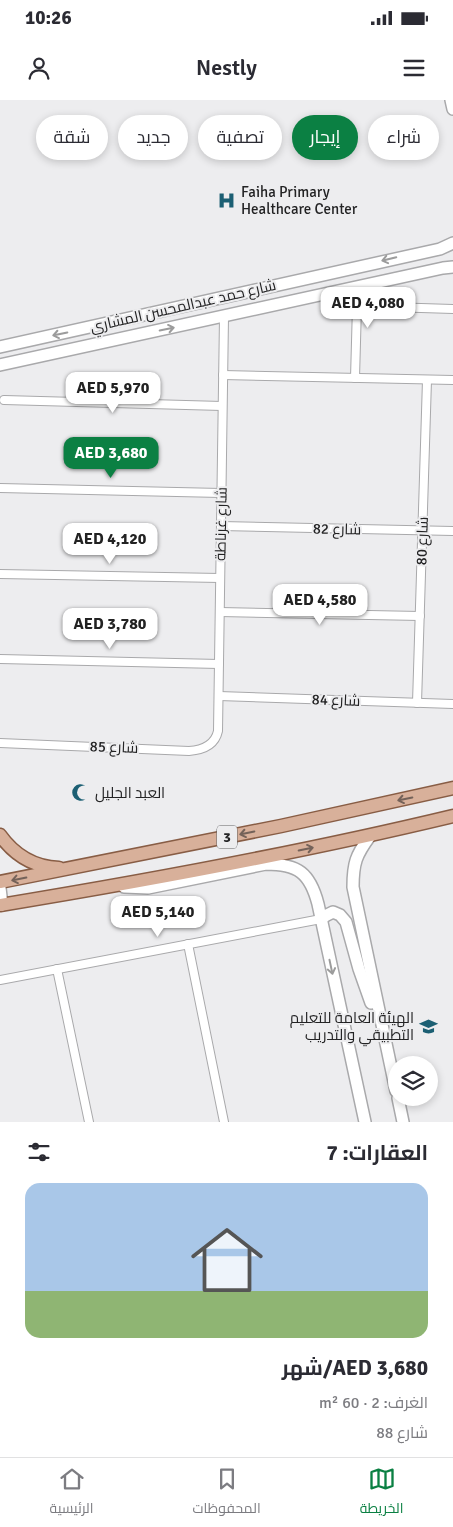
<!DOCTYPE html>
<html lang="ar">
<meta charset="utf-8">
<style>
:root{--surface:#fff;--page:#f7f7f7;--text:#2b2b33;--muted:#7c7c81;--line:#e1e1e2;--accent:#0b8043}
body{margin:0;font-family:Signika,Cairo,sans-serif;background:var(--page);color:var(--text);direction:rtl;height:100vh;display:flex;flex-direction:column;font-size:19px;white-space:nowrap}
*{box-sizing:border-box;margin:0}
p{font-size:16px;color:var(--muted)}
.icon{flex:none;width:28px;height:28px;fill:none;stroke:currentColor;stroke-width:2;stroke-linecap:round;stroke-linejoin:round}
.map{position:relative;height:1022px;overflow:hidden;direction:ltr}
.side{display:flex;flex-direction:column;background:var(--surface);flex:1}
.side>*{flex:none}
.guide{position:absolute;left:15px;top:15px;width:424px;height:45px;direction:rtl;display:flex;gap:10px}
.tools{position:absolute;left:388px;top:956px;display:grid;gap:10px}
.tools a{display:grid;place-items:center;width:50px;height:50px;border-radius:50%;background:var(--surface);box-shadow:0 2px 8px #0003;font-size:25px}
.price{position:absolute;translate:-50% -42px;padding:0 11px;border-radius:10px;background:#fff;color:#222;font-size:16px;line-height:32px;filter:drop-shadow(0 1px 2px #0008)}
.price::after{content:'';position:absolute;left:50%;top:30px;width:15px;height:11px;margin-left:-8px;background:inherit;clip-path:polygon(0 0,100% 0,50% 100%)}
.price.on{background:var(--accent);color:#fff}
ul{padding:0;list-style:none}
li{display:grid;align-content:center;gap:10px;height:265px;padding:0 25px}
li+li{border-top:1px solid var(--line)}
li span{display:grid;place-items:center;height:155px;border-radius:15px;color:#555}
li>.icon{margin-inline-start:auto}
span .icon{width:90px;height:90px;fill:#fffc;stroke-width:1}
li b{font-size:21px}
h2{display:flex;justify-content:space-between;align-items:center;height:60px;padding:0 25px;font-size:21px}
.tag{padding:0 18px;border-radius:22px;background:var(--surface);box-shadow:0 2px 8px #0003;font-size:18px;line-height:45px}
.tag.on{background:var(--accent);color:#fff}
.status{display:flex;justify-content:space-between;align-items:center;height:35px;padding:0 25px;background:var(--surface);direction:ltr}
.status svg{height:14px;fill:currentColor}
header{display:flex;justify-content:space-between;align-items:center;height:65px;padding:0 25px;background:var(--surface);font-size:22px;font-weight:600}
.tabs{display:flex;justify-content:space-around;align-items:center;height:70px;border-top:1px solid var(--line);background:var(--surface);font-size:14px;color:var(--muted)}
.tabs a{display:grid;justify-items:center;gap:2px}
.tabs .on{color:var(--accent)}
.map>svg:first-child{display:block}
</style>
<div class="status"><b>10:26</b><svg viewBox="0 0 49 12"><path d="M0 12V9h3v3zM5 12V6h3v6zM10 12V3h3v9zM15 12V0h3v12zM26 1h20v11H26zM47 4h2v5h-2z"/></svg></div>
<header><svg class="icon" aria-label="menu" viewBox="0 0 24 24"><path d="M4 6h16M4 12h16M4 18h16"/></svg>Nestly<svg class="icon" aria-label="person" viewBox="0 0 24 24"><circle cx="12" cy="8" r="4"/><path d="M4 21q1-7 8-7t8 7"/></svg></header>
<div class="map">
<svg width="453" height="1022" viewBox="0 0 453 1022">
<rect width="100%" height="100%" fill="#ededef"/>
<g fill="none" stroke-linecap="round" stroke-linejoin="round">
<defs>
<g id="street">
<path d="M 347,189 L 357,206 L 355,278"/>
<path d="M 357,206 L 453,209"/>
<path d="M 223,275 L 453,280"/>
<path d="M 4,300 L 222,306"/>
<path d="M 0,388 L 221,393"/>
<path d="M 221,426 L 453,431"/>
<path d="M 0,474 L 220,478"/>
<path d="M 220,512 L 420,516"/>
<path d="M 0,559 L 219,564"/>
<path d="M 219,596 L 453,604"/>
<path d="M 417,603 L 427,280"/>
<path d="M 0,643 L 189,651 C 202,650 215,645 218,631 L 224,217"/>
<path d="M 188,844 L 224,1022"/>
<path d="M 57,869 L 89,1022"/>
<path d="M 0,880 L 321,819"/>
</g>
<g id="secondary">
<path d="M 451,0 L 453,9"/>
<path d="M 0,247 L 440,149 L 453,143"/>
<path d="M 0,265 L 443,168 L 453,167"/>
<path d="M 370,736 C 356,755 353,763 353,787 L 396,991"/>
<path d="M 124,787 L 148,788 L 266,764 C 298,764 310,773 318,804 L 365,1022"/>
<path d="M 0,788 L 2,805"/>
<path d="M 321,819 L 327,815 L 333,812 L 340,815 L 346,822 L 359,869 L 371,903"/>
<path d="M 398,998 L 403,1022"/>
</g>
<g id="primary">
<path d="M 0,735 C 15,756 34,767 59,768"/>
<path d="M 0,782 L 281,726 L 453,688"/>
<path d="M 0,805 C 152,780 303,752 453,716"/>
</g>
</defs>
<use href="#street" stroke="#a9a9ab" stroke-width="10"/>
<use href="#secondary" stroke="#a9a9ab" stroke-width="14"/>
<use href="#primary" stroke="#885d45" stroke-width="15"/>
<use href="#street" stroke="#fff" stroke-width="8"/>
<use href="#secondary" stroke="#fff" stroke-width="11"/>
<use href="#primary" stroke="#d8b09a" stroke-width="12"/>
</g>
<defs><path id="oneway-shaft" d="M-6 0H5M1.5-3L5.5 0L1.5 3" fill="none" stroke-width="1.6" stroke-linecap="round" stroke-linejoin="round" transform="scale(1.25)"/></defs>
<g stroke="#9c9c9c">
<use href="#oneway-shaft" transform="translate(389 159) rotate(166)"/>
<use href="#oneway-shaft" transform="translate(167 229) rotate(-12)"/>
<use href="#oneway-shaft" transform="translate(60 234) rotate(168)"/>
<use href="#oneway-shaft" transform="translate(331 867) rotate(78)"/>
</g>
<g stroke="#746259">
<use href="#oneway-shaft" transform="translate(405 699) rotate(168)"/>
<use href="#oneway-shaft" transform="translate(247 733) rotate(168)"/>
<use href="#oneway-shaft" transform="translate(306 749) rotate(-12)"/>
<use href="#oneway-shaft" transform="translate(19 779) rotate(169)"/>
</g>
<defs>
<symbol id="hospital-bare" viewBox="-9 -9 18 18"><path d="M-5-5h3v3.5h4V-5h3V5h-3V1.5h-4V5h-3Z" fill="#1c5f73" stroke="#ededef" stroke-width="2.5" paint-order="stroke"/></symbol>
<symbol id="mosque-bare" viewBox="-9 -9 18 18"><path d="M3.5-4.9A6 6 0 1 0 3.5 4.9A5 5 0 1 1 3.5-4.9Z" fill="#1c5f73" stroke="#ededef" stroke-width="2.5" paint-order="stroke"/></symbol>
<symbol id="university-bare" viewBox="-9 -9 18 18"><path d="M0-5L7-2L0 1L-7-2ZM-4 1L0 2.5L4 1V4Q0 6-4 4Z" fill="#1c5f73" stroke="#ededef" stroke-width="2.5" paint-order="stroke"/></symbol>
</defs>
<g fill-rule="evenodd">
<use href="#hospital-bare" x="214" y="88" width="25" height="25"/>
<use href="#mosque-bare" x="68" y="680" width="25" height="25"/>
<use href="#university-bare" x="416" y="914" width="25" height="25"/>
</g>
<g text-anchor="middle" stroke-width="4" stroke-linejoin="round" paint-order="stroke">
<rect fill="#ededef" stroke="#606061" stroke-width="1" x="217" y="725.5" width="20" height="23" rx="4"/>
<g font-size="14" font-weight="bold" fill="#232324">
<text x="227" y="742">3</text>
</g>
<g font-size="15" fill="#232324" stroke="#ededef" text-anchor="start">
<text x="241" y="97">Faiha Primary<tspan x="241" dy="17">Healthcare Center</tspan></text>
<text x="95" y="698">العبد الجليل</text>
<text x="414" y="923" text-anchor="end">الهيئة العامة للتعليم<tspan x="414" dy="17">التطبيقي والتدريب</tspan></text>
</g>
<g font-size="15" fill="#232324" stroke="#ededef">
<text transform="translate(183 206) rotate(-13)" y="5">شارع حمد عبدالمحسن المشاري</text>
<text transform="translate(221 424) rotate(-89)" y="5">شارع غرناطة</text>
<text transform="translate(337 429) rotate(1)" y="5">شارع 82</text>
<text transform="translate(422 441) rotate(-88)" y="5">شارع 80</text>
<text transform="translate(336 600) rotate(2)" y="5">شارع 84</text>
<text transform="translate(114 647) rotate(2)" y="5">شارع 85</text>
</g>
</g>
</svg>
<div class="tools">
<a><svg class="icon" aria-label="layers" viewBox="0 0 24 24"><path d="M12 4l9 5-9 5-9-5zM3 14l9 5 9-5"/></svg></a>
</div>
<b class="price" style="left:368px;top:229px">AED 4,080</b>
<b class="price" style="left:113px;top:314px">AED 5,970</b>
<b class="price on" style="left:111px;top:379px">AED 3,680</b>
<b class="price" style="left:110px;top:465px">AED 4,120</b>
<b class="price" style="left:320px;top:526px">AED 4,580</b>
<b class="price" style="left:110px;top:550px">AED 3,780</b>
<b class="price" style="left:158px;top:838px">AED 5,140</b>
<div class="guide">
<a class="tag">شراء</a>
<a class="tag on">إيجار</a>
<a class="tag">تصفية</a>
<a class="tag">جديد</a>
<a class="tag">شقة</a>
</div>
</div>
<section class="side">
<h2>العقارات: 7<svg class="icon" aria-label="filters" viewBox="0 0 24 24"><path d="M4 7h16M4 17h16"/><circle cx="9" cy="7" r="2"/><circle cx="15" cy="17" r="2"/></svg></h2>
<ul>
<li><span style="background:linear-gradient(#a9c7e8 70%,#8fb573 0)"><svg class="icon" aria-label="home" viewBox="0 0 24 24"><path d="M3 11l9-7 9 7M6 9v11h12V9"/></svg></span><div><b>AED 3,680/شهر</b><p>الغرف: 2 · 60 m²</p><p>شارع 88</p></div></li>
</ul>
</section>
<nav class="tabs">
<a class="on"><svg class="icon" aria-label="map" viewBox="0 0 24 24"><path d="M3 6l6-2 6 2 6-2v14l-6 2-6-2-6 2zM9 4v14M15 6v14"/></svg>الخريطة</a>
<a><svg class="icon" aria-label="saved" viewBox="0 0 24 24"><path d="M7 4h10v16l-5-4-5 4z"/></svg>المحفوظات</a>
<a><svg class="icon" aria-label="home" viewBox="0 0 24 24"><path d="M3 11l9-7 9 7M6 9v11h12V9"/></svg>الرئيسية</a>
</nav>
